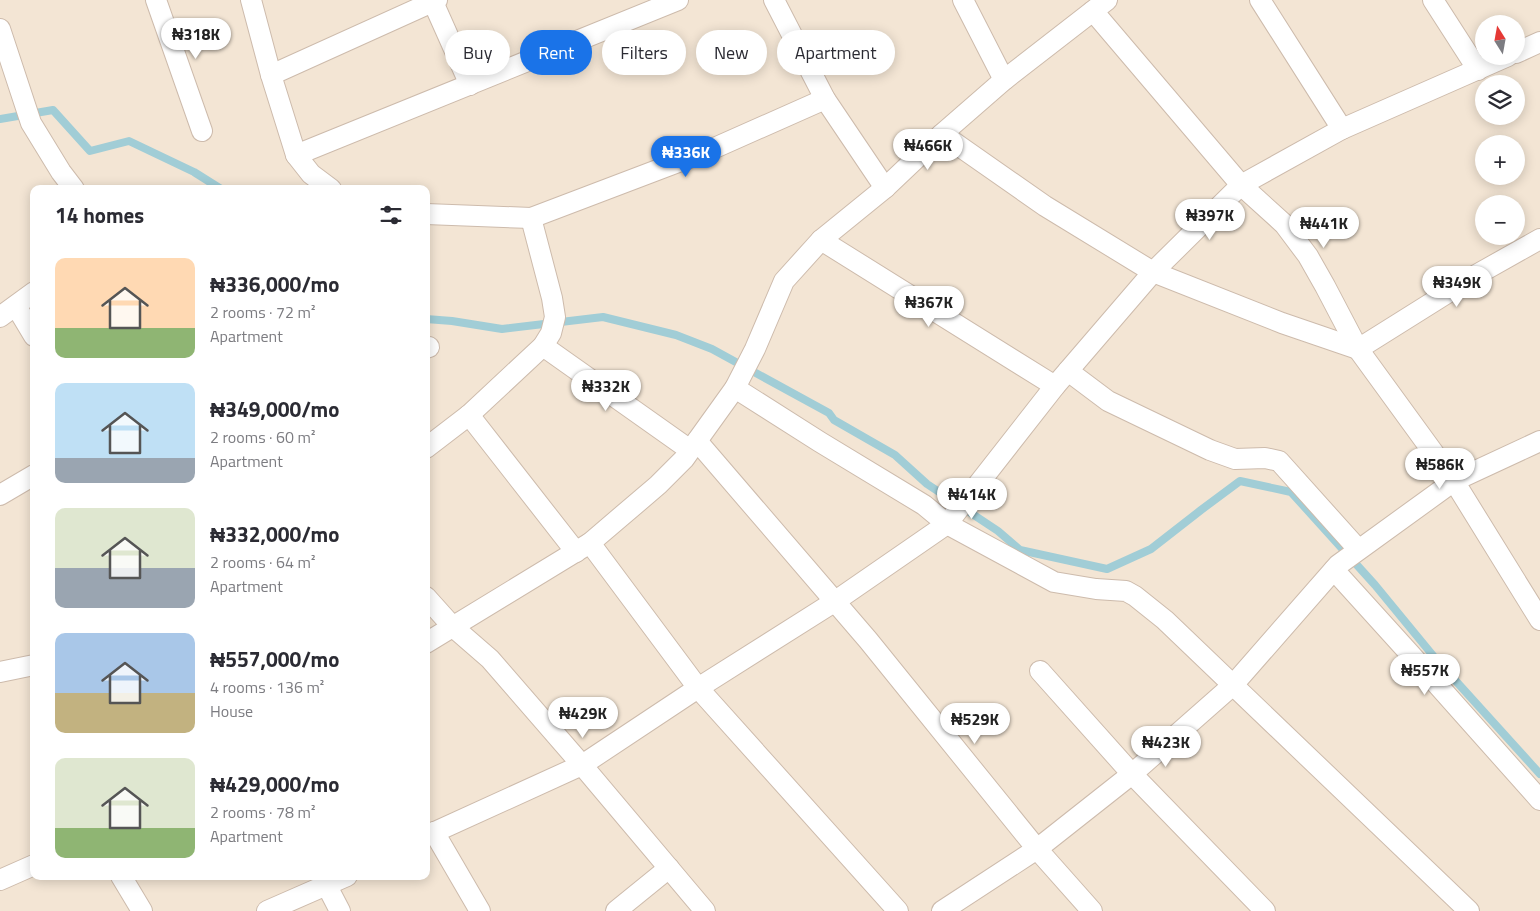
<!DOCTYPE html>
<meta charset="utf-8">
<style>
:root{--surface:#fff;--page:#f2f2f3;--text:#2b2b33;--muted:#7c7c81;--accent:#1a73e8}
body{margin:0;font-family:"Titillium Web",sans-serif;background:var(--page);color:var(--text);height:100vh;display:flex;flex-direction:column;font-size:19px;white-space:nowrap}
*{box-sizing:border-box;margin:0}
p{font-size:16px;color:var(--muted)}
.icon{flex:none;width:28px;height:28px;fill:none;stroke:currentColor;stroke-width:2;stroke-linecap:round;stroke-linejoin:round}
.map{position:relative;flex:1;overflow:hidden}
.side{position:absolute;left:30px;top:185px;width:400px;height:695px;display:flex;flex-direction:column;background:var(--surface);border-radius:10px;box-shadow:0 2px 12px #0003}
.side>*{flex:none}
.hud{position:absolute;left:445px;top:30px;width:475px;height:45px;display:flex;gap:10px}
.needle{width:32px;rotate:349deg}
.buttons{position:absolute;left:1475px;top:15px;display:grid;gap:10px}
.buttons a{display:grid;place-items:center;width:50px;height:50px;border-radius:50%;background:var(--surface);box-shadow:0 2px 12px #0003;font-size:25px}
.price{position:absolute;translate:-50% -42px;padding:0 11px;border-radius:18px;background:#fff;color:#222;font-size:16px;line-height:32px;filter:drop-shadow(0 1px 2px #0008)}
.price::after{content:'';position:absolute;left:50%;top:30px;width:15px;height:11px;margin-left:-8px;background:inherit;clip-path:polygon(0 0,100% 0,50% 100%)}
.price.active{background:var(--accent);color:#fff}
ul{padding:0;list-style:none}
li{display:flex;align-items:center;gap:15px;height:125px;padding:0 25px}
li span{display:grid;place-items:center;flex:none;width:140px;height:100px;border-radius:10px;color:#555}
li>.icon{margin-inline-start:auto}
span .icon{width:60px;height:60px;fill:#fffc;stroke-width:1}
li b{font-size:21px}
h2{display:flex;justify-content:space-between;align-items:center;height:60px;padding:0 25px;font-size:21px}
.pill{padding:0 18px;border-radius:22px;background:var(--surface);box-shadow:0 2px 12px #0003;font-size:18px;line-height:45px}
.pill.active{background:var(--accent);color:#fff}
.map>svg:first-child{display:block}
</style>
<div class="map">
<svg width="1540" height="911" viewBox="0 0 1540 911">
<rect width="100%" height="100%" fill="#fbf3e6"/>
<path fill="#f3e5d4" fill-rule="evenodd" d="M 0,0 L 1540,0 L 1540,911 L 0,911 ZM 1484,24 L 1516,24 L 1516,56 L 1484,56 ZM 1484,84 L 1516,84 L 1516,116 L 1484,116 ZM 1484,144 L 1516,144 L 1516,176 L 1484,176 ZM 34,189 L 426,189 L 426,876 L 34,876 ZM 1484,204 L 1516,204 L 1516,236 L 1484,236 Z"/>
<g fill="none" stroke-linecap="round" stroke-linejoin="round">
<g stroke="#a1cdd6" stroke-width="8">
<path d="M 0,119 L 53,110 L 90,151 L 129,141 L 194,172 L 221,189"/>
<path d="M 426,319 L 452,321 L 502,329 L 603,317 L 676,335 L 712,349 L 829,413 L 834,420 L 895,455 L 927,484 L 998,531 L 1020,550 L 1107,569 L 1151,549 L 1201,510 L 1240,481 L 1291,492 L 1375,585 L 1435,658 L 1540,774"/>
</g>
<defs>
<g id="street">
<path d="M 156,0 L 202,131"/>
<path d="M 251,0 L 271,75 L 296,155 L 311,174 L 331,189"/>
<path d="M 774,0 L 825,99 L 885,188"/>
<path d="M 963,0 L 1004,80"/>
<path d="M 1260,0 L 1342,129"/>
<path d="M 1433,0 L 1478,70"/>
<path d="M 433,2 L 470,85"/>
<path d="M 1093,11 L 1241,185 L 1284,224 L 1308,256 L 1325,286 L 1358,349 L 1454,481 L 1540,620"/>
<path d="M 0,29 L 31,123 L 61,172 L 74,189"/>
<path d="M 1516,53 L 1540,42"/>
<path d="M 271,75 L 437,0"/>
<path d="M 942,134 L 1045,206 L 1153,272 L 1282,323 L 1358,349"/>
<path d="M 296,155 L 678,0"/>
<path d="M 426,214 L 531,218 L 710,150 L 825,99"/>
<path d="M 821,240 L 1055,386"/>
<path d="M 16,306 L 34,336"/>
<path d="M 0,317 L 34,292"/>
<path d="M 543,346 L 690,450"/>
<path d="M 426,348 L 429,347"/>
<path d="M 1358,349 L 1476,275 L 1540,239"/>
<path d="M 1068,371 L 1108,401 L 1210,450 L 1235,459 L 1265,458 L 1279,461 L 1358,549"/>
<path d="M 735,388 L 820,442 L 924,505 L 947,524 L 1054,582 L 1096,589 L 1126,591 L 1135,596 L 1165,620 L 1469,911"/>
<path d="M 469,415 L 576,552"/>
<path d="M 697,441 L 868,640 L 1037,849 L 1092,911"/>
<path d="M 426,448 L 469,415 L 543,346 L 551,333 L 555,317 L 552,298 L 531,218"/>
<path d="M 0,495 L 34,475"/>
<path d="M 590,543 L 698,688 L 898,911"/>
<path d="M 1334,570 L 1411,655 L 1540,800"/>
<path d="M 426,597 L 452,626 L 490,659 L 582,765 L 705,911"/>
<path d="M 426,643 L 590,543 L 658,485 L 684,459 L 735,388 L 755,349 L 784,281 L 821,240 L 885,188 L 942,134 L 1004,80 L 1107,0"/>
<path d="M 1040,671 L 1132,774 L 1265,911"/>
<path d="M 0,672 L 34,665"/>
<path d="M 434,832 L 480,911"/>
<path d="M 426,836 L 582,765 L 698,688 L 834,602 L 947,524 L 1055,386 L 1153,272 L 1241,185 L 1342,129 L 1508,56"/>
<path d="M 121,876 L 142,911"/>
<path d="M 0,880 L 34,865"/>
<path d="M 327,886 L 340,911"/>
<path d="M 267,911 L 347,876"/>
<path d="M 616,911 L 669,868"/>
<path d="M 942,911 L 1037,849 L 1132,774 L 1233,685 L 1338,565 L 1454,481 L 1540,441"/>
</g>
</defs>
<use href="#street" stroke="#cdbbac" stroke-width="22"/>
<use href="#street" stroke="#fff" stroke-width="20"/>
</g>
</svg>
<div class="buttons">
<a><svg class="needle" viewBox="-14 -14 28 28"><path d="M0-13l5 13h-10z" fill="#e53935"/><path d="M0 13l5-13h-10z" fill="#7c7c81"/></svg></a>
<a><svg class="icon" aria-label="layers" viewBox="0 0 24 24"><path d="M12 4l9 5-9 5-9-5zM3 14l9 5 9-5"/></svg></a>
<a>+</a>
<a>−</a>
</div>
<b class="price" style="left:196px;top:60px">₦318K</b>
<b class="price" style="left:928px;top:171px">₦466K</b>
<b class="price active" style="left:686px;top:178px">₦336K</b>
<b class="price" style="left:1210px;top:241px">₦397K</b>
<b class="price" style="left:1324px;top:249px">₦441K</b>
<b class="price" style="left:1457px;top:308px">₦349K</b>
<b class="price" style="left:929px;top:328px">₦367K</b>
<b class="price" style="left:606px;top:412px">₦332K</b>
<b class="price" style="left:1440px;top:490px">₦586K</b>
<b class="price" style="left:972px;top:520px">₦414K</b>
<b class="price" style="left:1425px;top:696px">₦557K</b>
<b class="price" style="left:583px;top:739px">₦429K</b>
<b class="price" style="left:975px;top:745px">₦529K</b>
<b class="price" style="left:1166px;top:768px">₦423K</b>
<div class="hud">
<a class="pill">Buy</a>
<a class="pill active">Rent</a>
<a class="pill">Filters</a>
<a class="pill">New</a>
<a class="pill">Apartment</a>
</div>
<section class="side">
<h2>14 homes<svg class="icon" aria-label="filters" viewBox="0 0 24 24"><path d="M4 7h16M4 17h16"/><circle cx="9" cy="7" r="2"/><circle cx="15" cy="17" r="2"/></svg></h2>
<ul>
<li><span style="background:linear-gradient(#ffd9b3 70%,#8fb573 0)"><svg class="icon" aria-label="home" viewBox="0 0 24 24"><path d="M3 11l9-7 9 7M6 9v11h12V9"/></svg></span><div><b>₦336,000/mo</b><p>2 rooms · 72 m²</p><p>Apartment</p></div></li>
<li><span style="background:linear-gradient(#bfe0f5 75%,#9aa5b1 0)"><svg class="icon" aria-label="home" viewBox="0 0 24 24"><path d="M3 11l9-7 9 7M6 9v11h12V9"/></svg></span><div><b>₦349,000/mo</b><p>2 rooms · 60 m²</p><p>Apartment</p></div></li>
<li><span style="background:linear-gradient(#dfe7d0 60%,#9aa5b1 0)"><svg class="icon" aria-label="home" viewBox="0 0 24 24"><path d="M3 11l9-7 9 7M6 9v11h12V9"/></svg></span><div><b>₦332,000/mo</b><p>2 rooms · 64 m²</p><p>Apartment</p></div></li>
<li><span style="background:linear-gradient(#a9c7e8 60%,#c2b280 0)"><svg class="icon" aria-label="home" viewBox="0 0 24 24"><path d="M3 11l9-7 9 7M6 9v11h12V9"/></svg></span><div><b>₦557,000/mo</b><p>4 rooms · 136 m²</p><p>House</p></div></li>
<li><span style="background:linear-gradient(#dfe7d0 70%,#8fb573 0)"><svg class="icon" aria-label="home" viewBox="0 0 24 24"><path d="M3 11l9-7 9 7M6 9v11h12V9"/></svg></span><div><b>₦429,000/mo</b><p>2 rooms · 78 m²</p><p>Apartment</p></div></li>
</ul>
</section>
</div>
